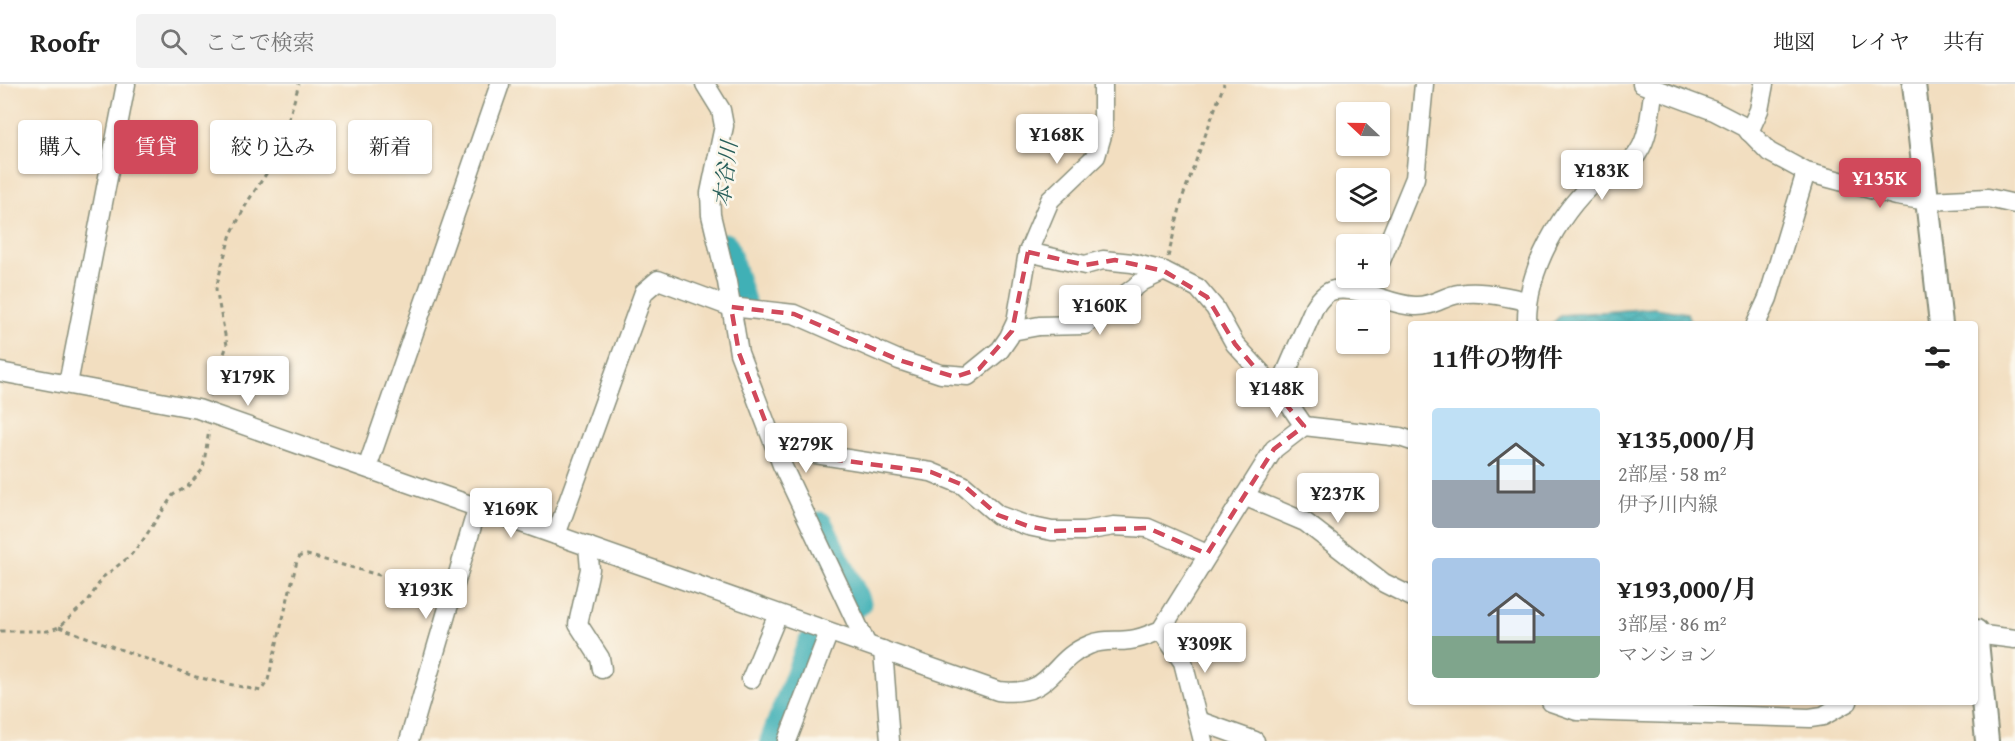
<!DOCTYPE html>
<html lang="ja">
<meta charset="utf-8">
<style>
:root{--surface:#fff;--page:#f2f2f2;--text:#222;--muted:#767676;--line:#e0e0e0;--accent:#d1495b}
body{margin:0;font-family:"Gentium Book Plus","Noto Serif JP",serif;background:var(--page);color:var(--text);height:100vh;display:flex;flex-direction:column;font-size:22px;white-space:nowrap}
*{box-sizing:border-box;margin:0}
p{font-size:20px;color:var(--muted)}
.icon{flex:none;width:33px;height:33px;fill:none;stroke:currentColor;stroke-width:2;stroke-linecap:round;stroke-linejoin:round}
.map{position:relative;flex:1;overflow:hidden}
.side{position:absolute;left:1408px;top:237px;width:570px;height:384px;display:flex;flex-direction:column;background:var(--surface);border-radius:6px;box-shadow:0 2px 4px #0004}
.side>*{flex:none}
.banner{position:absolute;left:18px;top:36px;width:570px;height:54px;display:flex;gap:12px}
.needle{width:39px;rotate:292deg}
.fabs{position:absolute;left:1336px;top:18px;display:grid;gap:12px}
.fabs a{display:grid;place-items:center;width:54px;height:54px;border-radius:6px;background:var(--surface);box-shadow:0 2px 4px #0004;font-size:30px}
.price{position:absolute;translate:-50% -51px;padding:0 14px;border-radius:6px;background:#fff;color:#222;font-size:20px;line-height:39px;filter:drop-shadow(0 2px 3px #0008)}
.price::after{content:'';position:absolute;left:50%;top:36px;width:18px;height:14px;margin-left:-9px;background:inherit;clip-path:polygon(0 0,100% 0,50% 100%)}
.price.current{background:var(--accent);color:#fff}
ul{padding:0;list-style:none}
li{display:flex;align-items:center;gap:18px;height:150px;padding:0 24px}
li span{display:grid;place-items:center;flex:none;width:168px;height:120px;border-radius:6px;color:#555}
li>.icon{margin-inline-start:auto}
span .icon{width:72px;height:72px;fill:#fffc;stroke-width:1}
li b{font-size:26px}
h2{display:flex;justify-content:space-between;align-items:center;height:72px;padding:0 24px;font-size:26px}
.chip{padding:0 21px;border-radius:6px;background:var(--surface);box-shadow:0 2px 4px #0004;font-size:21px;line-height:54px}
.chip.current{background:var(--accent);color:#fff}
header{display:flex;align-items:center;gap:36px;box-sizing:border-box;height:84px;padding:0 30px;background:var(--surface);border-bottom:2px solid var(--line)}
header strong{font-size:28px}
nav{display:flex;gap:33px;margin-inline-start:auto;font-size:21px}
.search{width:420px;height:54px;background:var(--page);display:flex;align-items:center;gap:15px;box-sizing:border-box;padding:0 21px;border-radius:6px;color:var(--muted);font-size:22px}
.map>svg:first-child{display:block}
</style>
<header>
<strong>Roofr</strong>
<div class="search"><svg class="icon" aria-label="search" viewBox="0 0 24 24"><circle cx="10" cy="10" r="6"/><path d="M15 15l6 6"/></svg>ここで検索</div>
<nav><a>地図</a><a>レイヤ</a><a>共有</a></nav>
</header>
<div class="map">
<svg width="2015" height="657" viewBox="0 0 2015 657">
<defs>
<pattern id="water-waves" width="16" height="10" patternUnits="userSpaceOnUse" patternTransform="scale(1.5)"><rect width="16" height="10" fill="#3fb0b6"/><path d="M0 5q4-4 8 0t8 0" fill="none" stroke="#349095"/></pattern>
</defs>
<rect width="100%" height="100%" fill="#fbf7ec"/>
<filter id="ink" filterUnits="userSpaceOnUse"><feTurbulence type="fractalNoise" baseFrequency=".0167" numOctaves="2"/><feDisplacementMap in="SourceGraphic" scale="12" xChannelSelector="R" yChannelSelector="G"/><feConvolveMatrix kernelMatrix="1 2 1 2 8 2 1 2 1" color-interpolation-filters="sRGB"/></filter>
<filter id="wash" filterUnits="userSpaceOnUse"><feTurbulence type="fractalNoise" baseFrequency=".008" numOctaves="4" result="noise"/><feDisplacementMap in="SourceGraphic" scale="24" xChannelSelector="R" yChannelSelector="G"/><feGaussianBlur stdDeviation="1.35" result="paint"/><feColorMatrix in="noise" values="0 0 0 0 0 0 0 0 0 0 0 0 0 0 0 0 0 1.4 0 .05"/><feComposite in="paint" operator="in"/></filter>
<g filter="url(#wash)">
<rect width="100%" height="100%" fill="#f2dec0"/>
<path fill="url(#water-waves)" stroke="#2f7675" stroke-width="1.5" d="M 1654,224 L 1687,229 L 1691,240 L 1552,240 L 1561,231 Z"/>
<g fill="none" stroke-linecap="round" stroke-linejoin="round">
<g stroke="#3fb0b6" stroke-width="27">
<path d="M 725,162 L 742,217"/>
<path d="M 820,441 L 858,519 L 855,521"/>
<path d="M 773,657 L 810,561 L 817,553"/>
</g>
</g>
</g>
<g filter="url(#ink)">
<g fill="none" stroke-linecap="round" stroke-linejoin="round">
<defs>
<g id="minor">
<path d="M 705,0 L 721,26 L 724,42 L 710,109 L 711,131 L 727,198 L 739,269 L 782,381 L 866,559"/>
<path d="M 1642,0 L 1714,27 L 1745,43 L 1769,68 L 1806,88 L 1897,112 L 1928,117 L 1988,114 L 2015,120"/>
<path d="M 1749,48 L 1759,26 L 1764,0"/>
<path d="M 1028,168 L 1085,181 L 1103,176 L 1132,179 L 1164,187 L 1198,204 L 1215,224 L 1235,260 L 1287,317 L 1304,342"/>
<path d="M 1380,179 L 1415,94 L 1424,0"/>
<path d="M 1527,240 C 1526,185 1562,122 1605,89 C 1617,81 1632,81 1639,67 C 1650,50 1650,24 1654,5"/>
<path d="M 1756,240 L 1768,214 L 1806,88"/>
<path d="M 1012,247 L 1039,242 L 1085,241 L 1143,197 L 1164,187"/>
<path d="M 0,288 L 198,325 L 998,607 C 1054,614 1049,577 1089,561 C 1102,555 1116,558 1130,556 C 1141,555 1151,550 1161,546 L 1274,365 L 1304,342 L 1400,353 L 1412,357"/>
<path d="M 68,300 L 126,0"/>
<path d="M 1278,307 L 1314,224 C 1319,216 1325,208 1334,206 C 1363,202 1387,221 1415,222 C 1432,223 1444,212 1459,210 C 1482,206 1505,213 1528,217"/>
<path d="M 777,368 L 796,367 L 931,388 L 963,401 L 998,431 L 1028,442 L 1052,447 L 1084,447 L 1114,442 L 1148,444 L 1207,470"/>
<path d="M 367,384 L 500,0"/>
<path d="M 1244,412 L 1305,438 L 1384,499 L 1412,513"/>
<path d="M 556,451 L 644,208 L 658,196 L 731,223 L 794,230 L 899,276 L 941,290 L 968,292 L 1000,266 L 1009,253 L 1016,238 L 1028,168 L 1050,116 L 1096,72 L 1103,48 L 1103,0"/>
<path d="M 588,462 L 590,485 L 578,540 L 600,574 L 602,585"/>
<path d="M 1161,546 L 1183,578 L 1203,657"/>
<path d="M 1976,550 L 2015,555"/>
<path d="M 883,566 L 890,657"/>
<path d="M 751,595 L 778,530"/>
<path d="M 1551,618 L 1577,627 L 1810,634 L 1823,632 L 1848,618"/>
<path d="M 1199,637 L 1255,657"/>
<path d="M 409,657 L 477,425"/>
<path d="M 787,657 L 829,548"/>
</g>
<g id="major">
<path d="M 1914,0 L 1941,240"/>
<path d="M 1976,547 L 1987,657"/>
</g>
</defs>
<use href="#minor" stroke="#888e7a" stroke-width="21"/>
<use href="#major" stroke="#888e7a" stroke-width="26"/>
<g stroke="#888e7a" stroke-width="3" stroke-dasharray="4.5 4.5" stroke-linecap="butt">
<path d="M 1168,173 L 1183,112 L 1224,0"/>
<path d="M 210,312 L 227,261 L 216,205 L 222,180 L 231,150 L 248,117 L 278,72 L 299,0"/>
<path d="M 59,543 L 196,593 L 261,607 L 268,596 L 297,477 L 300,472 L 307,471 L 436,507"/>
<path d="M 0,547 L 48,547 L 59,543 L 88,517 L 103,493 L 129,473 L 141,459 L 173,411 L 188,402 L 203,385 L 209,346"/>
</g>
<use href="#minor" stroke="#fff" stroke-width="18"/>
<use href="#major" stroke="#fff" stroke-width="22"/>
</g>
</g>
<path fill="none" stroke="#d1495b" stroke-width="4.5" stroke-dasharray="12 8" stroke-linejoin="round" d="M 1028,168 L 1085,181 L 1115,176 L 1164,187 L 1207,213 L 1235,260 L 1304,342 L 1274,365 L 1207,470 L 1148,444 L 1052,447 L 1028,442 L 998,431 L 963,401 L 931,388 L 777,368 L 739,269 L 731,223 L 794,230 L 899,276 L 955,293 L 979,285 L 1012,247 Z"/>
<g text-anchor="middle" stroke-width="5" stroke-linejoin="round" paint-order="stroke">
<g font-size="22" font-style="italic" fill="#29605b" stroke="#fbf7ec">
<text transform="translate(725 90) rotate(-83)" y="8">本谷川</text>
</g>
</g>
</svg>
<div class="fabs">
<a><svg class="needle" viewBox="-14 -14 28 28"><path d="M0-13l5 13h-10z" fill="#e53935"/><path d="M0 13l5-13h-10z" fill="#767676"/></svg></a>
<a><svg class="icon" aria-label="layers" viewBox="0 0 24 24"><path d="M12 4l9 5-9 5-9-5zM3 14l9 5 9-5"/></svg></a>
<a>+</a>
<a>−</a>
</div>
<b class="price" style="left:1057px;top:81px">¥168K</b>
<b class="price" style="left:1602px;top:117px">¥183K</b>
<b class="price current" style="left:1880px;top:125px">¥135K</b>
<b class="price" style="left:1100px;top:252px">¥160K</b>
<b class="price" style="left:248px;top:323px">¥179K</b>
<b class="price" style="left:1277px;top:335px">¥148K</b>
<b class="price" style="left:806px;top:390px">¥279K</b>
<b class="price" style="left:1338px;top:440px">¥237K</b>
<b class="price" style="left:511px;top:455px">¥169K</b>
<b class="price" style="left:426px;top:536px">¥193K</b>
<b class="price" style="left:1205px;top:590px">¥309K</b>
<div class="banner">
<a class="chip">購入</a>
<a class="chip current">賃貸</a>
<a class="chip">絞り込み</a>
<a class="chip">新着</a>
</div>
<section class="side">
<h2>11件の物件<svg class="icon" aria-label="filters" viewBox="0 0 24 24"><path d="M4 7h16M4 17h16"/><circle cx="9" cy="7" r="2"/><circle cx="15" cy="17" r="2"/></svg></h2>
<ul>
<li><span style="background:linear-gradient(#bfe0f5 60%,#9aa5b1 0)"><svg class="icon" aria-label="home" viewBox="0 0 24 24"><path d="M3 11l9-7 9 7M6 9v11h12V9"/></svg></span><div><b>¥135,000/月</b><p>2部屋 · 58 m²</p><p>伊予川内線</p></div></li>
<li><span style="background:linear-gradient(#a9c7e8 65%,#7fa58c 0)"><svg class="icon" aria-label="home" viewBox="0 0 24 24"><path d="M3 11l9-7 9 7M6 9v11h12V9"/></svg></span><div><b>¥193,000/月</b><p>3部屋 · 86 m²</p><p>マンション</p></div></li>
</ul>
</section>
</div>
